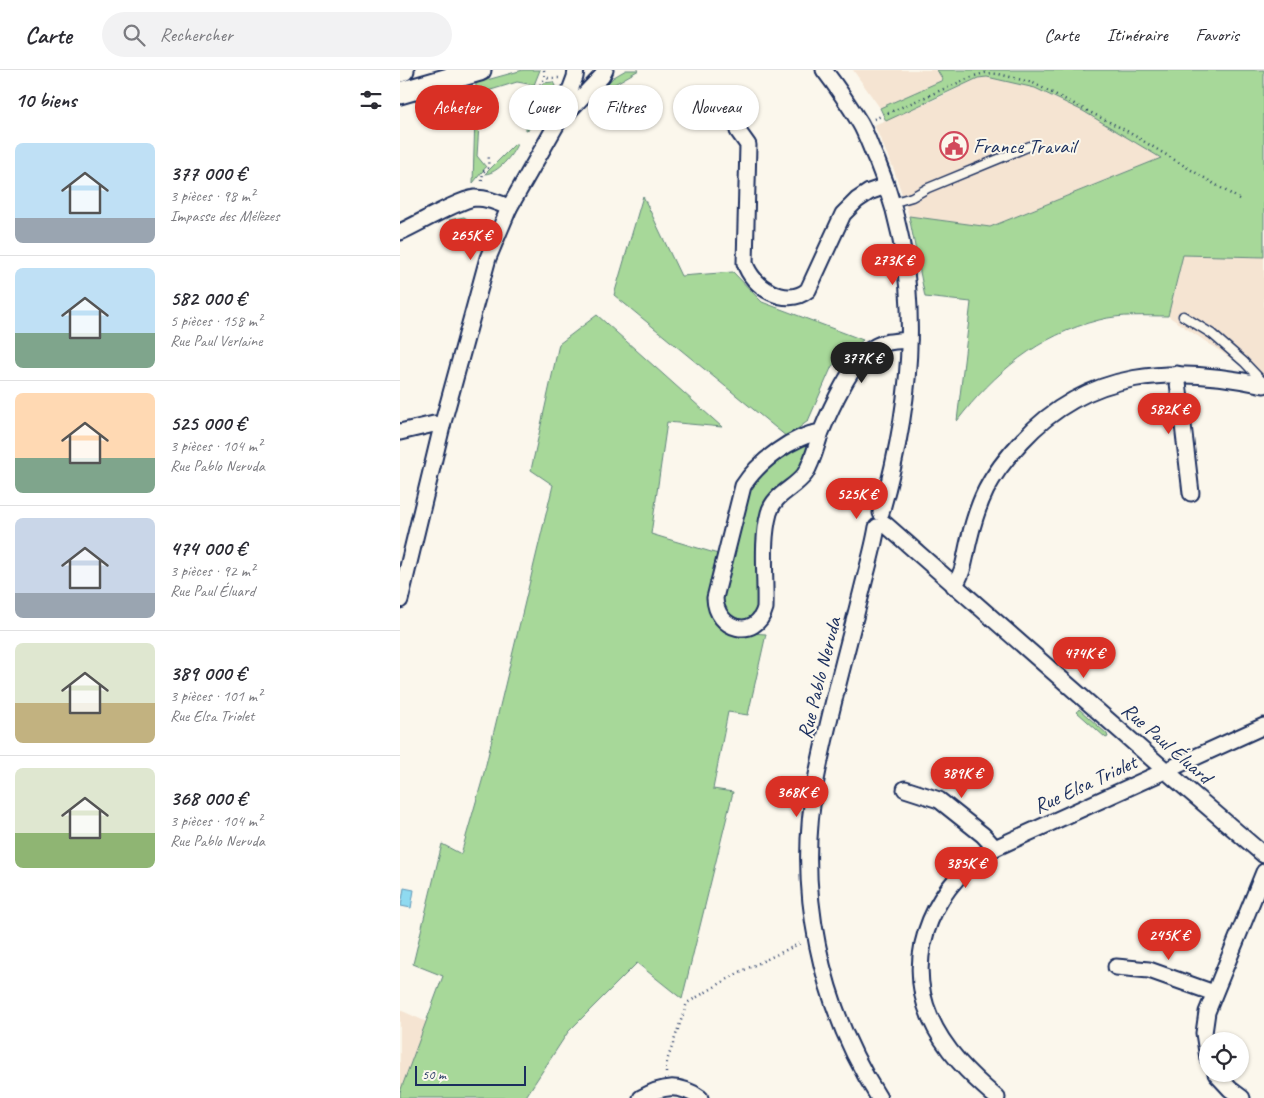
<!DOCTYPE html>
<html lang="fr">
<meta charset="utf-8">
<style>
:root{--surface:#fff;--page:#f2f2f3;--text:#2b2b33;--muted:#7c7c81;--line:#e1e1e2;--accent:#d93025}
body{margin:0;font-family:Caveat,sans-serif;background:var(--page);color:var(--text);height:100vh;display:flex;flex-direction:column;font-size:19px;white-space:nowrap}
*{box-sizing:border-box;margin:0}
p{font-size:16px;color:var(--muted)}
.icon{flex:none;width:28px;height:28px;fill:none;stroke:currentColor;stroke-width:2;stroke-linecap:round;stroke-linejoin:round}
.map{position:relative;flex:1;overflow:hidden}
.panel{display:flex;flex-direction:column;background:var(--surface);width:400px}
.panel>*{flex:none}
.top-card{position:absolute;left:15px;top:15px;width:475px;height:45px;display:flex;gap:10px}
.tools{position:absolute;left:799px;top:962px;display:grid;gap:10px}
.tools a{display:grid;place-items:center;width:50px;height:50px;border-radius:50%;background:var(--surface);box-shadow:0 1px 4px #0004;font-size:25px}
.scale{position:absolute;left:15px;bottom:12px;width:111px;box-sizing:border-box;padding-left:5px;border:2px solid #1b2f5e;border-top:0;font-size:14px;line-height:18px;white-space:nowrap;color:#1b2f5e;-webkit-text-stroke:4px #fbf7ec;paint-order:stroke}
.price{position:absolute;translate:-50% -42px;padding:0 11px;border-radius:18px;background:var(--accent);color:#fff;font-size:16px;line-height:32px;filter:drop-shadow(0 1px 2px #0008)}
.price::after{content:'';position:absolute;left:50%;top:30px;width:15px;height:11px;margin-left:-8px;background:inherit;clip-path:polygon(0 0,100% 0,50% 100%)}
.price.selected{background:#222;color:#fff}
ul{padding:0;list-style:none}
li{display:flex;align-items:center;gap:15px;height:125px;padding:0 15px}
li+li{border-top:1px solid var(--line)}
li span{display:grid;place-items:center;flex:none;width:140px;height:100px;border-radius:8px;color:#555}
li>.icon{margin-inline-start:auto}
span .icon{width:60px;height:60px;fill:#fffc;stroke-width:1}
li b{font-size:21px}
h2{display:flex;justify-content:space-between;align-items:center;height:60px;padding:0 15px;font-size:21px}
.tag{padding:0 18px;border-radius:22px;background:var(--surface);box-shadow:0 1px 4px #0004;font-size:18px;line-height:45px}
.tag.selected{background:var(--accent);color:#fff}
header{display:flex;align-items:center;gap:30px;box-sizing:border-box;height:70px;padding:0 25px;background:var(--surface);border-bottom:1px solid var(--line)}
header strong{font-size:24px}
nav{display:flex;gap:28px;margin-inline-start:auto;font-size:18px}
.search{width:350px;height:45px;background:var(--page);display:flex;align-items:center;gap:12px;box-sizing:border-box;padding:0 18px;border-radius:28px;color:var(--muted);font-size:19px}
main{display:flex;flex:1;min-height:0}
.map>svg:first-child{display:block}
</style>
<header>
<strong>Carte</strong>
<div class="search"><svg class="icon" aria-label="search" viewBox="0 0 24 24"><circle cx="10" cy="10" r="6"/><path d="M15 15l6 6"/></svg>Rechercher</div>
<nav><a>Carte</a><a>Itinéraire</a><a>Favoris</a></nav>
</header>
<main>
<section class="panel">
<h2>10 biens<svg class="icon" aria-label="filters" viewBox="0 0 24 24"><path d="M4 7h16M4 17h16"/><circle cx="9" cy="7" r="2"/><circle cx="15" cy="17" r="2"/></svg></h2>
<ul>
<li><span style="background:linear-gradient(#bfe0f5 75%,#9aa5b1 0)"><svg class="icon" aria-label="home" viewBox="0 0 24 24"><path d="M3 11l9-7 9 7M6 9v11h12V9"/></svg></span><div><b>377 000 €</b><p>3 pièces · 98 m²</p><p>Impasse des Mélèzes</p></div></li>
<li><span style="background:linear-gradient(#bfe0f5 65%,#7fa58c 0)"><svg class="icon" aria-label="home" viewBox="0 0 24 24"><path d="M3 11l9-7 9 7M6 9v11h12V9"/></svg></span><div><b>582 000 €</b><p>5 pièces · 158 m²</p><p>Rue Paul Verlaine</p></div></li>
<li><span style="background:linear-gradient(#ffd9b3 65%,#7fa58c 0)"><svg class="icon" aria-label="home" viewBox="0 0 24 24"><path d="M3 11l9-7 9 7M6 9v11h12V9"/></svg></span><div><b>525 000 €</b><p>3 pièces · 104 m²</p><p>Rue Pablo Neruda</p></div></li>
<li><span style="background:linear-gradient(#c9d6e8 75%,#9aa5b1 0)"><svg class="icon" aria-label="home" viewBox="0 0 24 24"><path d="M3 11l9-7 9 7M6 9v11h12V9"/></svg></span><div><b>474 000 €</b><p>3 pièces · 92 m²</p><p>Rue Paul Éluard</p></div></li>
<li><span style="background:linear-gradient(#dfe7d0 60%,#c2b280 0)"><svg class="icon" aria-label="home" viewBox="0 0 24 24"><path d="M3 11l9-7 9 7M6 9v11h12V9"/></svg></span><div><b>389 000 €</b><p>3 pièces · 101 m²</p><p>Rue Elsa Triolet</p></div></li>
<li><span style="background:linear-gradient(#dfe7d0 65%,#8fb573 0)"><svg class="icon" aria-label="home" viewBox="0 0 24 24"><path d="M3 11l9-7 9 7M6 9v11h12V9"/></svg></span><div><b>368 000 €</b><p>3 pièces · 104 m²</p><p>Rue Pablo Neruda</p></div></li>
</ul>
</section>
<div class="map">
<svg width="864" height="1028" viewBox="0 0 864 1028">
<rect width="100%" height="100%" fill="#fbf7ec"/>
<filter id="ink" filterUnits="userSpaceOnUse"><feTurbulence type="fractalNoise" baseFrequency=".02" numOctaves="2"/><feDisplacementMap in="SourceGraphic" scale="10" xChannelSelector="R" yChannelSelector="G"/><feConvolveMatrix kernelMatrix="1 2 1 2 8 2 1 2 1" color-interpolation-filters="sRGB"/></filter>
<g filter="url(#ink)">
<g fill="#f5e4d2">
<path d="M 453,0 L 537,0 L 543,10 L 480,38 Z"/>
<path d="M 587,7 L 635,18 L 683,41 L 761,88 L 589,157 L 509,146 L 494,100 L 474,55 L 538,28 L 578,8 Z"/>
<path d="M 783,185 L 864,187 L 864,311 L 768,246 Z"/>
<path d="M 0,940 L 27,952 L 0,1022 Z"/>
</g>
<g fill="#a7d899" stroke="#61847c">
<path d="M 123,0 L 140,0 L 134,15 L 117,12 L 81,23 L 77,86 L 86,97 L 73,113 L 76,13 Z"/>
<path d="M 226,0 L 239,0 L 197,24 L 202,34 L 198,34 L 191,32 L 191,28 L 214,7 Z"/>
<path d="M 537,0 L 864,0 L 864,187 L 783,185 L 768,246 C 745,246 721,244 699,250 C 639,265 594,303 557,351 L 571,232 L 525,227 L 509,146 L 590,157 L 761,88 L 683,41 L 635,18 L 587,7 L 578,8 L 486,51 L 480,38 L 543,10 Z"/>
<path d="M 153,12 L 155,16 L 129,59 L 126,60 L 126,57 L 138,35 L 135,28 L 143,13 Z"/>
<path d="M 115,74 L 117,74 C 112,86 98,103 85,104 Z"/>
<path d="M 243,126 L 281,206 L 333,202 L 362,232 L 463,270 L 432,296 L 408,351 L 387,367 L 214,225 Z"/>
<path d="M 64,147 C 74,153 78,161 74,171 L 49,150 Z"/>
<path d="M 197,245 L 322,357 L 267,352 L 251,464 L 318,484 C 314,506 299,543 324,557 C 335,564 353,563 366,564 L 348,645 L 328,642 L 313,719 L 333,722 L 282,929 L 237,893 L 168,962 L 125,1028 L 0,1028 L 0,1022 L 43,906 L 13,894 L 42,774 L 61,784 L 82,711 L 153,415 L 131,400 L 159,274 Z"/>
<path d="M 411,369 L 402,399 L 374,425 L 358,542 L 347,552 L 331,550 L 320,533 L 349,417 L 382,384 Z"/>
<path d="M 679,639 L 707,664 L 708,667 L 706,668 L 677,642 Z"/>
</g>
<path fill="#8fdaf0" stroke="#6196b6" d="M 4,818 L 14,820 L 11,838 L 1,836 Z"/>
<g fill="none" stroke-linecap="round" stroke-linejoin="round">
<defs>
<g id="lane">
<path d="M 492,133 L 512,127 L 528,118 L 630,76"/>
<path d="M 783,246 L 812,264 L 844,292 L 863,312"/>
</g>
<g id="street">
<path d="M 424,0 C 437,17 449,35 460,53 C 467,65 471,79 477,91 C 525,205 514,327 481,443"/>
<path d="M 164,46 L 202,6 L 205,0"/>
<path d="M 338,61 L 348,75 L 345,193 C 352,217 386,238 408,220 L 443,144 L 457,130 L 469,122 L 486,116"/>
<path d="M 0,162 C 18,154 58,130 75,128 C 88,128 98,132 109,138"/>
<path d="M 777,304 L 791,423"/>
<path d="M 0,362 L 34,354 L 42,356"/>
<path d="M 421,362 C 392,366 358,392 343,416 L 315,528 C 316,560 356,571 365,538 C 366,507 361,473 369,443 C 374,424 394,419 405,404 C 413,391 416,376 421,362 C 430,340 453,289 473,278 C 484,271 497,271 509,270"/>
<path d="M 485,454 L 766,701 L 864,785"/>
<path d="M 477,457 C 474,475 469,493 464,512 C 448,577 429,643 416,710 C 395,819 420,935 479,1028"/>
<path d="M 554,516 C 564,503 565,486 569,470 C 573,453 578,436 586,420 C 595,402 608,386 622,371 C 688,299 775,295 864,315"/>
<path d="M 0,530 L 42,356 L 88,188 L 109,138 L 159,50 L 175,7 L 176,0"/>
<path d="M 505,719 L 539,730 L 583,765 L 595,778"/>
<path d="M 716,897 L 749,900 L 814,923"/>
<path d="M 808,988 L 804,963 L 807,942 L 864,802"/>
<path d="M 816,1004 L 830,1019 L 842,1028"/>
<path d="M 241,1028 C 262,1016 279,1013 300,1028"/>
<path d="M 597,1028 C 570,1005 544,980 530,947 C 502,883 537,810 595,778 L 864,656"/>
</g>
<g id="secondary">
<path d="M 0,1 L 3,0"/>
<path d="M 0,23 L 80,0"/>
</g>
</defs>
<use href="#lane" stroke="#1b2f5e" stroke-width="11"/>
<use href="#street" stroke="#1b2f5e" stroke-width="19"/>
<use href="#secondary" stroke="#1b2f5e" stroke-width="25"/>
<g stroke="#1b2f5e" stroke-width="2.5" stroke-dasharray="1 4" stroke-linecap="butt">
<path d="M 144,0 L 145,7 L 148,8 L 160,8"/>
<path d="M 122,30 L 134,25 L 145,7"/>
<path d="M 474,49 L 574,6 L 585,3 L 599,4 L 633,13 L 725,60 L 841,130"/>
<path d="M 82,111 L 83,102 L 88,98 L 89,85"/>
<path d="M 266,1003 L 267,991 L 287,933 L 340,902 L 403,872"/>
</g>
<use href="#lane" stroke="#fbf7ec" stroke-width="8"/>
<use href="#street" stroke="#fbf7ec" stroke-width="15"/>
<use href="#secondary" stroke="#fbf7ec" stroke-width="21"/>
</g>
</g>
<defs>
<symbol id="civic-ring" viewBox="-11 -11 22 22"><circle r="9.5" fill="#fbf7ec" stroke="#d1495b" stroke-width="1.5"/><path d="M-.6-6.5H3V-4.5H.6V-3L4-1V1h2V6H-6V1h2V-1L-.6-3ZM-1.2 2.5V6h2.4V2.5Z" fill="#d1495b"/></symbol>
</defs>
<g fill-rule="evenodd">
<use href="#civic-ring" x="538" y="60" width="32" height="32"/>
</g>
<g text-anchor="middle" stroke-width="4" stroke-linejoin="round" paint-order="stroke">
<g font-size="21" fill="#1b2f5e" stroke="#fbf7ec" text-anchor="start">
<text x="573" y="83">France Travail</text>
</g>
<g font-size="21" fill="#1b2f5e" stroke="#fbf7ec">
<text transform="translate(419 608) rotate(-76)" y="7">Rue Pablo Neruda</text>
<text transform="translate(767 673) rotate(41)" y="7">Rue Paul Éluard</text>
<text transform="translate(685 714) rotate(-25)" y="7">Rue Elsa Triolet</text>
</g>
</g>
</svg>
<div class="tools">
<a><svg class="icon" aria-label="locate" viewBox="0 0 24 24"><circle cx="12" cy="12" r="6"/><path d="M12 2v4M12 18v4M2 12h4M18 12h4"/></svg></a>
</div>
<div class="scale">50 m</div>
<b class="price" style="left:71px;top:191px">265K €</b>
<b class="price" style="left:493px;top:216px">273K €</b>
<b class="price selected" style="left:462px;top:314px">377K €</b>
<b class="price" style="left:769px;top:365px">582K €</b>
<b class="price" style="left:457px;top:450px">525K €</b>
<b class="price" style="left:684px;top:609px">474K €</b>
<b class="price" style="left:562px;top:729px">389K €</b>
<b class="price" style="left:397px;top:748px">368K €</b>
<b class="price" style="left:566px;top:819px">385K €</b>
<b class="price" style="left:769px;top:891px">245K €</b>
<div class="top-card">
<a class="tag selected">Acheter</a>
<a class="tag">Louer</a>
<a class="tag">Filtres</a>
<a class="tag">Nouveau</a>
</div>
</div>
</main>
